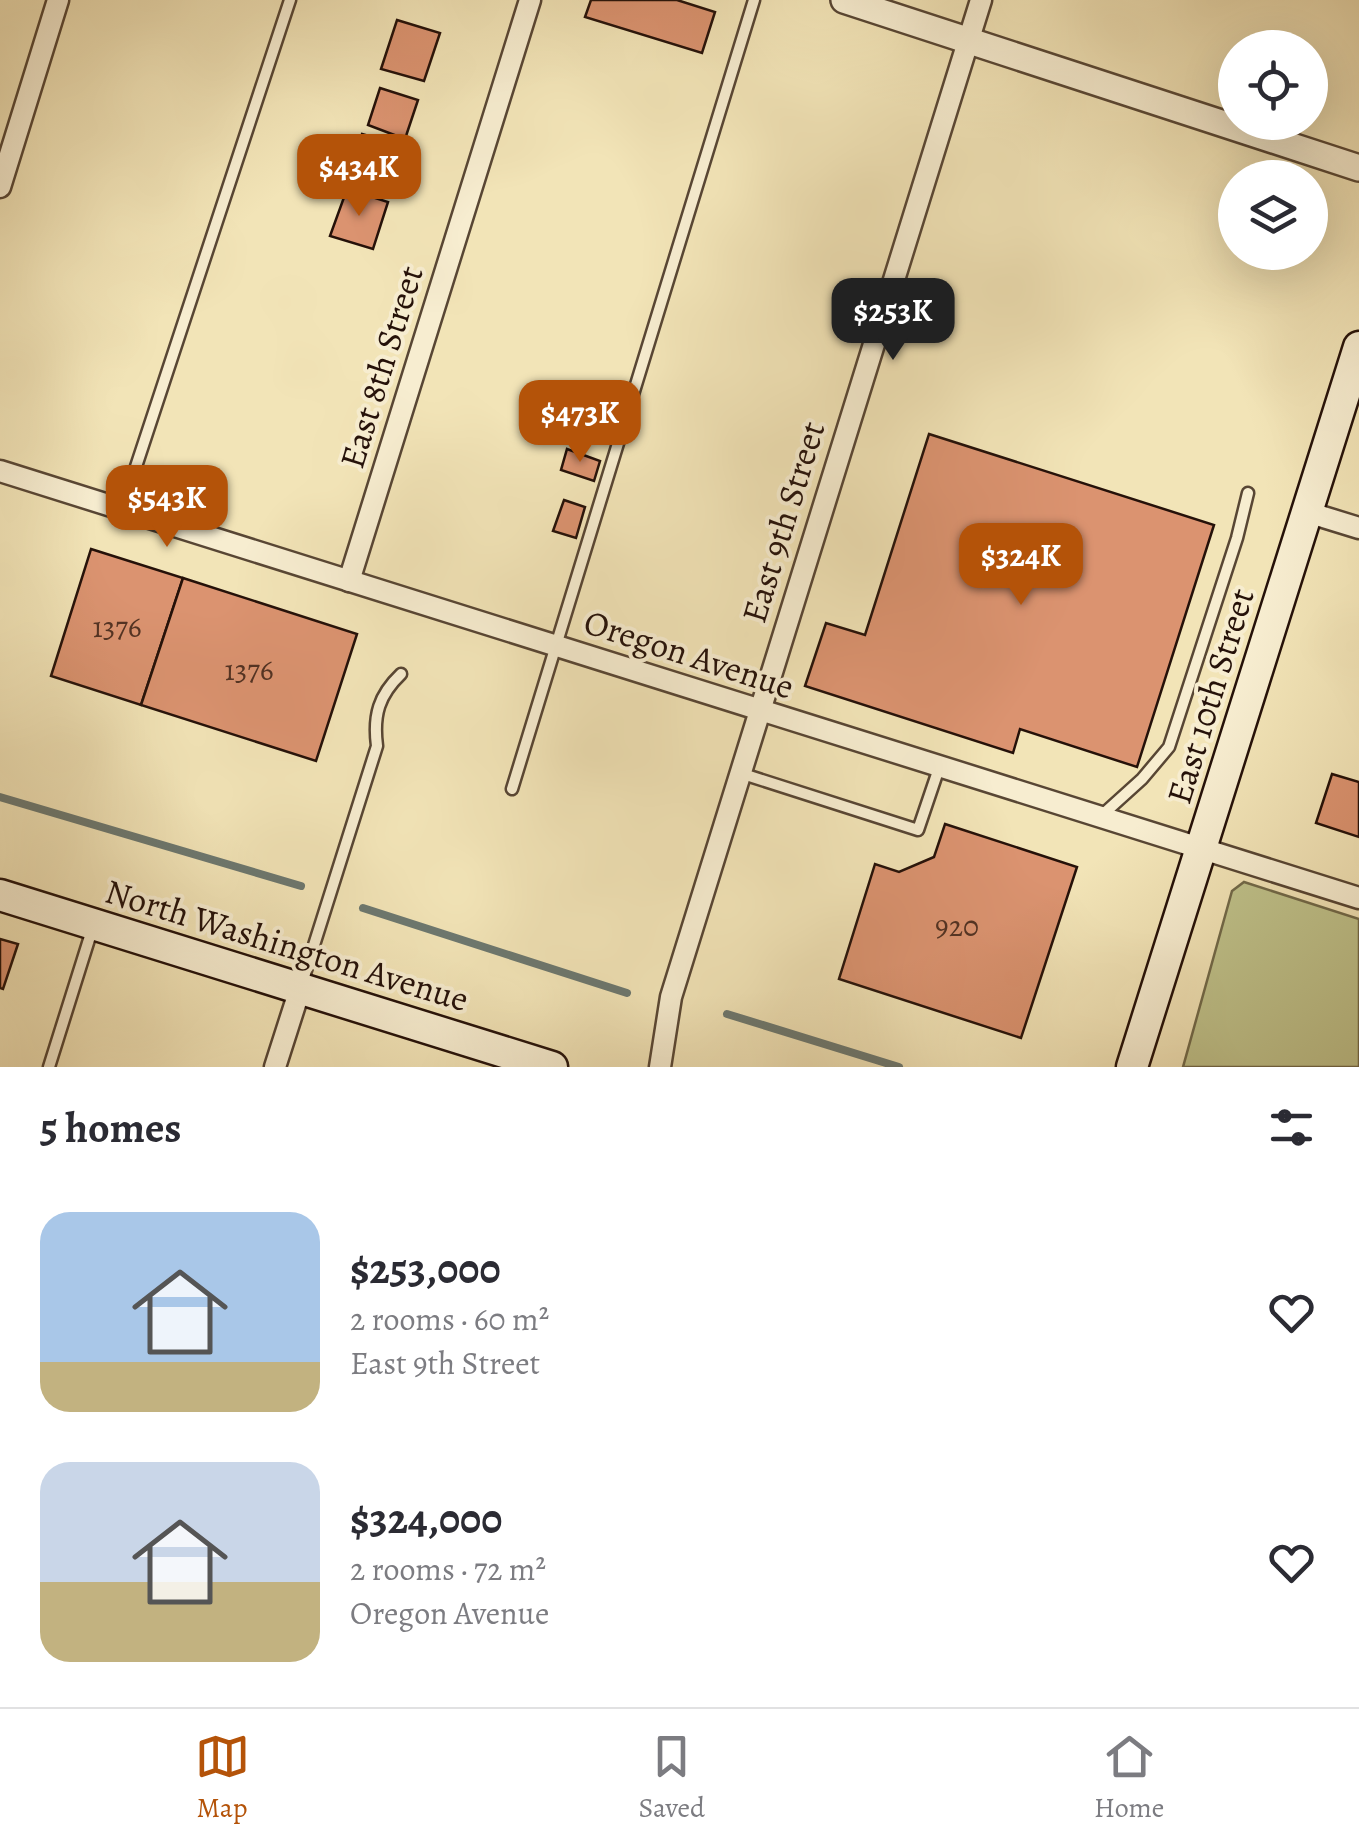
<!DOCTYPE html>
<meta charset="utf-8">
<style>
:root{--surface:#fff;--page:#f7f7f7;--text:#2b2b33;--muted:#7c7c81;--line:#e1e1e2;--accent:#b45309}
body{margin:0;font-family:Alegreya,serif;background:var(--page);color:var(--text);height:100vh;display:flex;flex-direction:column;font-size:38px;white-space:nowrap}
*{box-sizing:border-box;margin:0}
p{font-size:32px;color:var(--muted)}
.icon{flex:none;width:55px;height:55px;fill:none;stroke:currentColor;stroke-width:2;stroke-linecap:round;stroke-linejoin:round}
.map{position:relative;height:1067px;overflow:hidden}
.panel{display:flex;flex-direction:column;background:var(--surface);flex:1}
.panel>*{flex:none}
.buttons{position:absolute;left:1218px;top:30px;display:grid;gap:20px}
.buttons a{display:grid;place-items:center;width:110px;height:110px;border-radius:50%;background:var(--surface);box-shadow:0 10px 40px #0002;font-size:50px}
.price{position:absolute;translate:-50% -85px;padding:0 22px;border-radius:20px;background:var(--accent);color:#fff;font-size:32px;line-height:65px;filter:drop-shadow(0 2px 5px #0008)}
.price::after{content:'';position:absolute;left:50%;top:60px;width:30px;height:22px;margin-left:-15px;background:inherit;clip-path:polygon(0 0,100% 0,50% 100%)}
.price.active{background:#222;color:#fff}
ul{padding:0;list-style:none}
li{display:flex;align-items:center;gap:30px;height:250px;padding:0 40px}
li span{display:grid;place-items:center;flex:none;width:280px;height:200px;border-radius:30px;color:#555}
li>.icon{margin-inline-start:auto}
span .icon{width:120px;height:120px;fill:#fffc;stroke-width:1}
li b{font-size:42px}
h2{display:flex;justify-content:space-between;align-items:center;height:120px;padding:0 40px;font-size:42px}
.menu{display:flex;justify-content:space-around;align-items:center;height:140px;border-top:2px solid var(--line);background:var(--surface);font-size:28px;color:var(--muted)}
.menu a{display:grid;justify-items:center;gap:5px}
.menu .active{color:var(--accent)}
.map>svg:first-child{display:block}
</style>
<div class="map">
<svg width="1359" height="1067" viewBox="0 0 1359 1067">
<rect width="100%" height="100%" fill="#f2e4b7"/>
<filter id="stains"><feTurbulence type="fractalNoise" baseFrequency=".002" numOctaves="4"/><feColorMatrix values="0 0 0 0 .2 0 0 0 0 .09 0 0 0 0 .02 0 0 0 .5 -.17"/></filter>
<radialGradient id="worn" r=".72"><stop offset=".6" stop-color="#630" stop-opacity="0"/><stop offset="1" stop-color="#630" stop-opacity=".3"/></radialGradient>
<path fill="#bfc28b" stroke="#726a4a" stroke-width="2.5" d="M 1244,882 L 1359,919 L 1359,1067 L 1183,1067 L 1232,891 Z"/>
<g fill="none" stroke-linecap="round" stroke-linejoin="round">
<g stroke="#6c7870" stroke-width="8">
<path d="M 0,797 L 301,886"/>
<path d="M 363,908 L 627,993"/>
<path d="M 727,1014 L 899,1067"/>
</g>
</g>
<g fill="#db9370" stroke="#251109" stroke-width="2.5">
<path d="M 591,0 L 677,0 L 715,12 L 702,53 L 585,17 Z"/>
<path d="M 397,20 L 440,33 L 424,81 L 381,69 Z"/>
<path d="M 380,88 L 418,100 L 405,139 L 368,125 Z"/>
<path d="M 362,134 L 407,147 L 391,196 L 346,183 Z"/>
<path d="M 347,189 L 388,202 L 373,249 L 330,236 Z"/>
<path d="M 577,392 L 619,404 L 613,426 L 569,412 Z"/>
<path d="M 929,434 L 1214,525 L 1137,767 L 1020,729 L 1013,753 L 805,686 L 826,623 L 865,635 Z"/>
<path d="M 567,449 L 600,461 L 594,481 L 561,470 Z"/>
<path d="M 564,500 L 585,507 L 576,538 L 553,531 Z"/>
<path d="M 91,549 L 183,578 L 141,705 L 51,676 Z"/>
<path d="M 183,578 L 357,634 L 316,761 L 141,705 Z"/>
<path d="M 1332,774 L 1359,782 L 1359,837 L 1316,823 Z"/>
<path d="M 945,824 L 1077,867 L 1021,1038 L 839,979 L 875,864 L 899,872 L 934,857 Z"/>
<path d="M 0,939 L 18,944 L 3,989 L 0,988 Z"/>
</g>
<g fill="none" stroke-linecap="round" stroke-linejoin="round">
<defs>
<g id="service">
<path d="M 122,509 L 290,0"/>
<path d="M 740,773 L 918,830 L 939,768"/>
<path d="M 512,789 L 754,0"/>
<path d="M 1100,817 L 1142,779 L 1169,747 L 1237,538 L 1248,493"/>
<path d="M 302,983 L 377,746 C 373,715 379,695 401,674"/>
<path d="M 49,1067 L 92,930"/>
</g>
<g id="minor">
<path d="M 0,187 L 58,0"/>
<path d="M 0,471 L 1359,898"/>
<path d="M 1307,512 L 1359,528"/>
<path d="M 349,581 L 530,0"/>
<path d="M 275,1067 L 300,989"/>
<path d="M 660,1067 L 671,997 L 981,0"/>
</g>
<path id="tertiary" d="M 844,0 L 1359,168"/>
<g id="secondary">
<path d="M 0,895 L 552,1067"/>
<path d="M 1132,1067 L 1359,347"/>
</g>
</defs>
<use href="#service" stroke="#584634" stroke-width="15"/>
<use href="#minor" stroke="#584634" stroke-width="25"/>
<use href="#tertiary" stroke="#584634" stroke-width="30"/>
<use href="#secondary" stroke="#251109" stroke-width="35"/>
<use href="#service" stroke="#f7edd0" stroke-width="10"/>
<use href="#minor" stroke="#f7edd0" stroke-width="20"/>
<use href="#tertiary" stroke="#f7edd0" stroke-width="25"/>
<use href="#secondary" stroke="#f7edd0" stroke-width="30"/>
</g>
<g text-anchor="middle" stroke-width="8" stroke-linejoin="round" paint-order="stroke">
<g font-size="30" fill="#523223">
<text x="117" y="637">1376</text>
<text x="249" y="680">1376</text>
<text x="957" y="936">920</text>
</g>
<g font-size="35" fill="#251109" stroke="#f7edd0">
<text transform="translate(381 367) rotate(-73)" y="12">East 8th Street</text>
<text transform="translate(783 522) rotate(-73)" y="12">East 9th Street</text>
<text transform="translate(689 654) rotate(18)" y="12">Oregon Avenue</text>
<text transform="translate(1210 696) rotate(-73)" y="12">East 10th Street</text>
<text transform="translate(287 945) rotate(17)" y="12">North Washington Avenue</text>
</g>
</g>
<rect width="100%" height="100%" filter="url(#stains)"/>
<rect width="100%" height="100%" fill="url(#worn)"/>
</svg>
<div class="buttons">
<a><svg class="icon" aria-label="locate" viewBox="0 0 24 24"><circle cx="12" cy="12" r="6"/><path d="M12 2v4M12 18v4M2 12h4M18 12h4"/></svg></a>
<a><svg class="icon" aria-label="layers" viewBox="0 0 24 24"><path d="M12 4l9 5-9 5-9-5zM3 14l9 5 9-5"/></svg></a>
</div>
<b class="price" style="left:359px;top:219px">$434K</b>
<b class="price active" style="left:893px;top:363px">$253K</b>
<b class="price" style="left:580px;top:465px">$473K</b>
<b class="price" style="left:167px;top:550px">$543K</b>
<b class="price" style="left:1021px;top:608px">$324K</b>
</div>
<section class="panel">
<h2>5 homes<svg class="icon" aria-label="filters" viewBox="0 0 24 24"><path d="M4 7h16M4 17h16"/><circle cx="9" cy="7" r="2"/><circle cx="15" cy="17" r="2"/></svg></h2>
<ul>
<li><span style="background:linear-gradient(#a9c7e8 75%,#c2b280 0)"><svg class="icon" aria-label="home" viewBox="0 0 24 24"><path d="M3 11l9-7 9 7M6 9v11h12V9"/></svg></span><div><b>$253,000</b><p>2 rooms · 60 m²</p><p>East 9th Street</p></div><svg class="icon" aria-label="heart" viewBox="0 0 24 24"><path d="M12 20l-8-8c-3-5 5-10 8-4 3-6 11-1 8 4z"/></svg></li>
<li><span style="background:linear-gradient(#c9d6e8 60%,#c2b280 0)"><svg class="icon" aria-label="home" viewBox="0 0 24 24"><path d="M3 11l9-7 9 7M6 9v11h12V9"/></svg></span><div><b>$324,000</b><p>2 rooms · 72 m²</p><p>Oregon Avenue</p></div><svg class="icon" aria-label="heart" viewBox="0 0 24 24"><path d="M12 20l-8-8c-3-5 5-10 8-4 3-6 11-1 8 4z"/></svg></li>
</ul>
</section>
<nav class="menu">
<a class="active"><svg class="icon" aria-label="map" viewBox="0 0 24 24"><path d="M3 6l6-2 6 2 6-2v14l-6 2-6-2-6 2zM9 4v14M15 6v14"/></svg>Map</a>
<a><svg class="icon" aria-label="saved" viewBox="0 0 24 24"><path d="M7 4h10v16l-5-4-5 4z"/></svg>Saved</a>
<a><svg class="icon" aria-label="home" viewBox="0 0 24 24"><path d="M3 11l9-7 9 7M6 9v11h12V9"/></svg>Home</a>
</nav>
